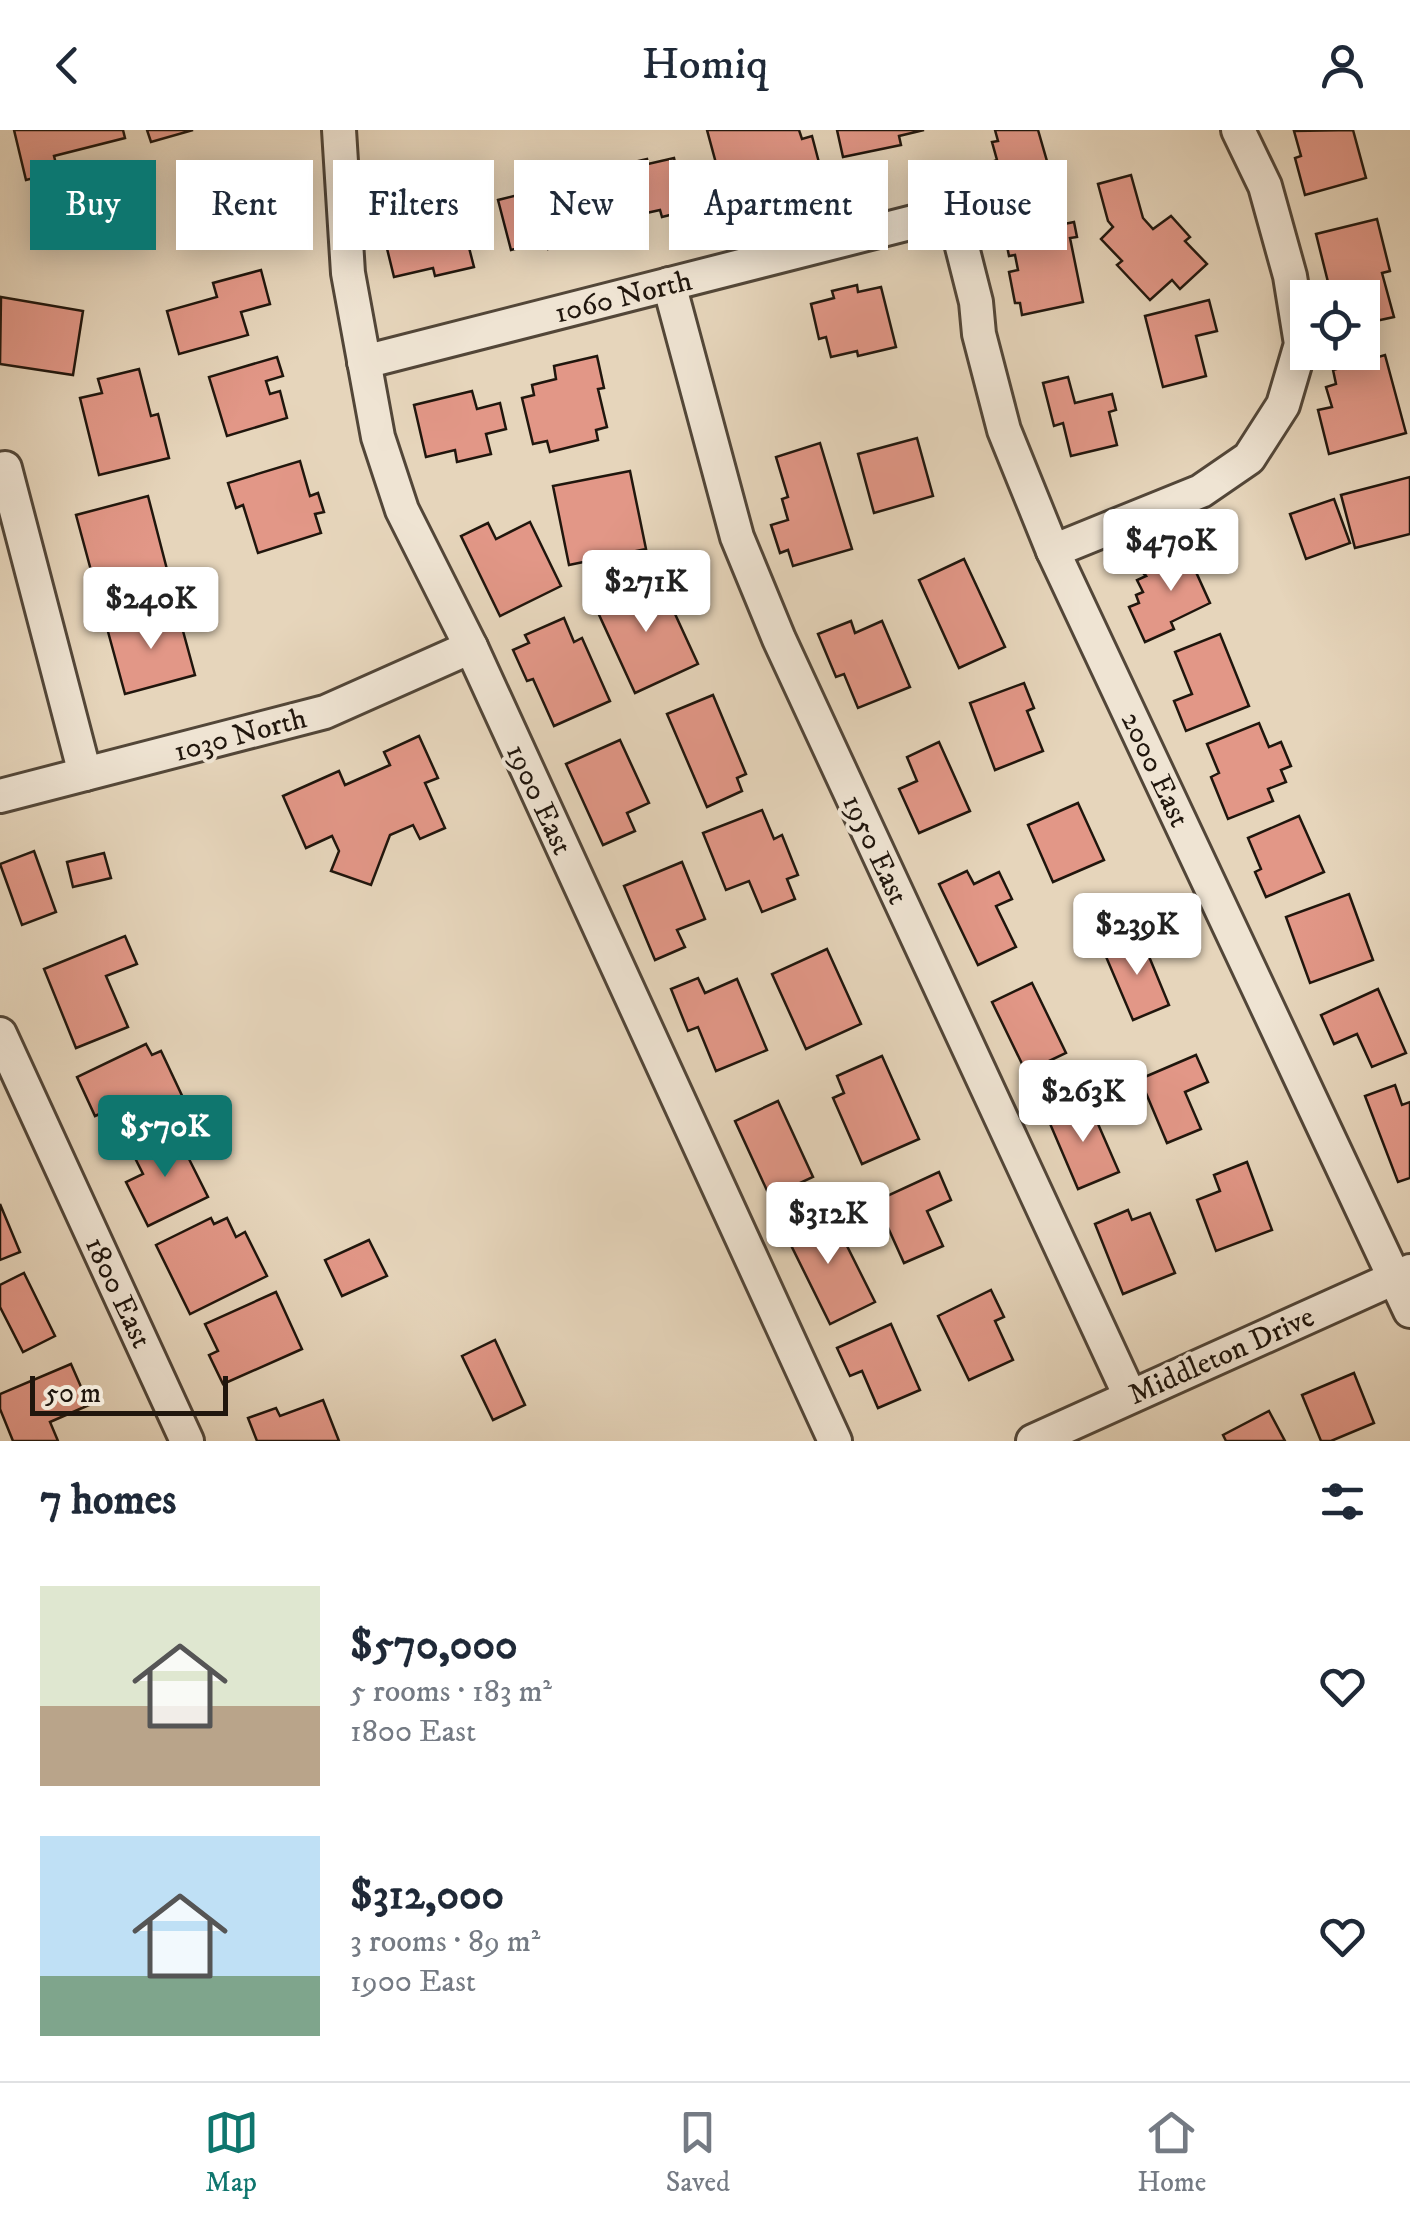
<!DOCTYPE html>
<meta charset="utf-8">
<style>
:root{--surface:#fff;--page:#f2f2f3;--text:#1f2937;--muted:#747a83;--line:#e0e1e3;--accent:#0f766e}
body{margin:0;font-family:"IM FELL DW Pica",serif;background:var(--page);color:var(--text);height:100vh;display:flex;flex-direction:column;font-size:38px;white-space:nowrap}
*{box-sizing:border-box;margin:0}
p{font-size:32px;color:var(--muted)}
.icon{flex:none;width:55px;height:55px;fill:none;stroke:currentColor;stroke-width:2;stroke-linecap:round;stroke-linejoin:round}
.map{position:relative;height:1311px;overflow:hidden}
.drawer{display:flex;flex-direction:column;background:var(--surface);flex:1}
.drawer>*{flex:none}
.top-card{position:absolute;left:30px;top:30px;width:1350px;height:90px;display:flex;gap:20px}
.controls{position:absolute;left:1290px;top:150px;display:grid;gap:20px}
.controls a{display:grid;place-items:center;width:90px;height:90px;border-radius:0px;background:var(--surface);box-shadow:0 5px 25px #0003;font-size:50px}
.scale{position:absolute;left:30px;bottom:25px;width:198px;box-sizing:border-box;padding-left:10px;border:5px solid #20160d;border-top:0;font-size:28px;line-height:35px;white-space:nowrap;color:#20160d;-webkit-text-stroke:8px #efe4d3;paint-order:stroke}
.price{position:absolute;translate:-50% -85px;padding:0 22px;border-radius:10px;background:#fff;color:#222;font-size:32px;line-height:65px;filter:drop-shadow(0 2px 5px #0008)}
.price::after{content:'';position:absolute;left:50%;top:60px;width:30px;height:22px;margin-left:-15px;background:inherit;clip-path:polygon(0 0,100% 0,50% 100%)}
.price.selected{background:var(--accent);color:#fff}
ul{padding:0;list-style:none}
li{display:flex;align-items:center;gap:30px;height:250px;padding:0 40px}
li span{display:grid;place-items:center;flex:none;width:280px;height:200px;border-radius:0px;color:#555}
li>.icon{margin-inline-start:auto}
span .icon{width:120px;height:120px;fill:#fffc;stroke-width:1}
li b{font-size:42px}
h2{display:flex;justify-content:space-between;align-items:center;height:120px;padding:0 40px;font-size:42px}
.tag{padding:0 35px;border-radius:0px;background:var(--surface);box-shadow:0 5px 25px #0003;font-size:35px;line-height:90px}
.tag.selected{background:var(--accent);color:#fff}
header{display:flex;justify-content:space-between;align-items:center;height:130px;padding:0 40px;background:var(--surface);font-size:45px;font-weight:600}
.dock{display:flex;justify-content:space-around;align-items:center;height:140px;border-top:2px solid var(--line);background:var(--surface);font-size:28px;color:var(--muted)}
.dock a{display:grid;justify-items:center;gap:5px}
.dock .selected{color:var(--accent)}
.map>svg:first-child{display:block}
</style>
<header><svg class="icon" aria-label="back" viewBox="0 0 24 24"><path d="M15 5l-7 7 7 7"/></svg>Homiq<svg class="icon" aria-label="person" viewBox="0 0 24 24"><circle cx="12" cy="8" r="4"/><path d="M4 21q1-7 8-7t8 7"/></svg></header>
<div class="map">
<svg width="1410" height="1311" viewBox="0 0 1410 1311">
<rect width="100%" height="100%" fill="#e6d5bb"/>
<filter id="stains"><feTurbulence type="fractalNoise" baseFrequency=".002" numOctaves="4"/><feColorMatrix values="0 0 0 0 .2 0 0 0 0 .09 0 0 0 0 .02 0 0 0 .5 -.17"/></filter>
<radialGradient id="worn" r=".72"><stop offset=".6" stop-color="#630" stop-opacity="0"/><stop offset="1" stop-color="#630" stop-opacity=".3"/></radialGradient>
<g fill="#e29787" stroke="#20160d" stroke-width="2.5">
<path d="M 14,0 L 123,0 L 125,8 L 54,26 L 58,42 L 26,50 Z"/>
<path d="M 147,0 L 193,0 L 151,12 Z"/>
<path d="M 707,0 L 799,0 L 802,9 L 812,6 L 822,44 L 775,56 L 770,35 L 720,48 Z"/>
<path d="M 837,0 L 924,0 L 899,6 L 901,15 L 843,27 Z"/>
<path d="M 995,0 L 1038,0 L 1055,59 L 1000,76 L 995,59 L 990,60 L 986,45 L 992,44 L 989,33 L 997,30 L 992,12 L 998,11 Z"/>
<path d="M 1353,0 L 1366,48 L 1305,65 L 1295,28 L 1301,26 L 1294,1 Z"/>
<path d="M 674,28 L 686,81 L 662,87 L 660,80 L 642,84 L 644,91 L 621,96 L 608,38 L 647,29 L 648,34 Z"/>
<path d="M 1131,45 L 1143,88 L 1153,99 L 1171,86 L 1190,107 L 1185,111 L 1207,134 L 1180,159 L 1172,150 L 1150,170 L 1117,135 L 1122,131 L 1101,109 L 1113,97 L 1108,91 L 1098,54 Z"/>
<path d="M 562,54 L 577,111 L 548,119 L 546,111 L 511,120 L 498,70 Z"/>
<path d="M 446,69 L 456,108 L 466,106 L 474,137 L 435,146 L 433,138 L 394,147 L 379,86 Z"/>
<path d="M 1377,89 L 1390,141 L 1382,143 L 1394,187 L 1371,192 L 1369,186 L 1362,187 L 1362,168 L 1332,168 L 1316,104 Z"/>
<path d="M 1074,92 L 1077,107 L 1070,108 L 1083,172 L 1022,185 L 1020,173 L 1015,173 L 1009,142 L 1018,140 L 1015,125 L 1009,126 L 1005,106 Z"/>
<path d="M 261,140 L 270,174 L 241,182 L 248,205 L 179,224 L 167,181 L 217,167 L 213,153 Z"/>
<path d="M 857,155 L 858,162 L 881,157 L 896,217 L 858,226 L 857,221 L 831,227 L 826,207 L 819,209 L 811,174 L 834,168 L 832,161 Z"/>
<path d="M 1,167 L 83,181 L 73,245 L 0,234 Z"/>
<path d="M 1209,170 L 1217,201 L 1196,206 L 1206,246 L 1163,257 L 1145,186 Z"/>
<path d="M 1385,225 L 1406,303 L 1329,324 L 1318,280 L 1332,277 L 1326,257 L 1336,254 L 1333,240 Z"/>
<path d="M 597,226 L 604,258 L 598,259 L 607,297 L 596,300 L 598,310 L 550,322 L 547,311 L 533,314 L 522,268 L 534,265 L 532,255 L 556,249 L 554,236 Z"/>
<path d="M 277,227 L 283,246 L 266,251 L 270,264 L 280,261 L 287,288 L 227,306 L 209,247 Z"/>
<path d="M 139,239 L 151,286 L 158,284 L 169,328 L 99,345 L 80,268 L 102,263 L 98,249 Z"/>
<path d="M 1068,247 L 1075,273 L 1112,264 L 1116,280 L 1109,282 L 1117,315 L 1071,326 L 1063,293 L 1054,296 L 1043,253 Z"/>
<path d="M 472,261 L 477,279 L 500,273 L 506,299 L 486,304 L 491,324 L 457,332 L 455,320 L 426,327 L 414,275 Z"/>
<path d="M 917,308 L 933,366 L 874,383 L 858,324 Z"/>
<path d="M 820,313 L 852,419 L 793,436 L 788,420 L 780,423 L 771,395 L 788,390 L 782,369 L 788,367 L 776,327 Z"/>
<path d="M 300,331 L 310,366 L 318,363 L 324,382 L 315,384 L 321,403 L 258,423 L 243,375 L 236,378 L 228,353 Z"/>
<path d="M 630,341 L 646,419 L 569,435 L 553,356 Z"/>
<path d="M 1410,347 L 1410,404 L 1355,418 L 1341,365 Z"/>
<path d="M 148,366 L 170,451 L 99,470 L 76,385 Z"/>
<path d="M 1334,369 L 1350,413 L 1306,429 L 1290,384 Z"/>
<path d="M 530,392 L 561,456 L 500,486 L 461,406 L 488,393 L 496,409 Z"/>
<path d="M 1206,416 L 1214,433 L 1196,442 L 1210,473 L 1171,492 L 1174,499 L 1145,512 L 1129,477 L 1139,473 L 1136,465 L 1143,462 L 1137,450 L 1146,446 L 1144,444 Z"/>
<path d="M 964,429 L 1005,517 L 959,538 L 919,450 Z"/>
<path d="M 658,447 L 698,534 L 635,563 L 595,476 Z"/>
<path d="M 177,479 L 195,545 L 125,564 L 107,498 Z"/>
<path d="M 564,488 L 574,512 L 582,508 L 610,571 L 554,596 L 533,549 L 527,551 L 513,520 L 529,513 L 525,505 Z"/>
<path d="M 851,491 L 855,503 L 882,491 L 910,557 L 858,578 L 844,544 L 836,547 L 818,504 Z"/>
<path d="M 1220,504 L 1249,576 L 1186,601 L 1174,571 L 1192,564 L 1175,522 Z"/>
<path d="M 1024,553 L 1034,578 L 1027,581 L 1043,621 L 995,640 L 970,573 Z"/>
<path d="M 713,565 L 746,644 L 737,648 L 742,661 L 707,677 L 667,584 Z"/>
<path d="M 1259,593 L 1269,617 L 1281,612 L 1291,636 L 1281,640 L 1286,652 L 1268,659 L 1273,671 L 1228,689 L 1211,647 L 1219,643 L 1207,614 Z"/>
<path d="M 419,606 L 438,648 L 425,653 L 445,698 L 420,709 L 413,695 L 390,705 L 371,755 L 331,741 L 339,721 L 332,706 L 306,718 L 283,666 L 339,641 L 345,655 L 390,635 L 384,622 Z"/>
<path d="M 620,610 L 649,673 L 627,683 L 635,701 L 603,715 L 566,634 Z"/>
<path d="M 939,612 L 970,681 L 919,703 L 899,659 L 917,651 L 907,627 Z"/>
<path d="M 1078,673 L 1104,730 L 1053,752 L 1028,695 Z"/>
<path d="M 762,680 L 774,709 L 782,705 L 798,745 L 787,749 L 795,769 L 762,782 L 749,751 L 726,760 L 703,703 Z"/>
<path d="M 1299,686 L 1324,742 L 1266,767 L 1255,742 L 1261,739 L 1248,708 Z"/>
<path d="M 34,721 L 56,782 L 22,795 L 0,734 Z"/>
<path d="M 104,723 L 111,748 L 73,757 L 67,732 Z"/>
<path d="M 682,732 L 705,789 L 677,800 L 685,817 L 655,830 L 624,756 Z"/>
<path d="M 967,741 L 974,754 L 999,742 L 1012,769 L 996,776 L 1016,817 L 978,835 L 939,754 Z"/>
<path d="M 1349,764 L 1373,830 L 1310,853 L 1286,787 Z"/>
<path d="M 125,806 L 137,834 L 106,846 L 128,897 L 76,918 L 44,839 Z"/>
<path d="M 1141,807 L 1169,875 L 1133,890 L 1104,822 Z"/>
<path d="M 827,819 L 861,894 L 806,919 L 772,844 Z"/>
<path d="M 698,848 L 705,863 L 737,849 L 767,920 L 716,941 L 698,897 L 688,901 L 671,859 Z"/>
<path d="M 1032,853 L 1066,923 L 1026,942 L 992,872 Z"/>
<path d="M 1378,859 L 1406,923 L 1372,937 L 1357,904 L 1334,914 L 1321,885 Z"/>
<path d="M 146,914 L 152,925 L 161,921 L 185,972 L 128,998 L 118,976 L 95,986 L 77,947 Z"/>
<path d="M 1196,925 L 1208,952 L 1185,962 L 1201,999 L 1167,1013 L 1140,949 Z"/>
<path d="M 882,926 L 919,1009 L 862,1034 L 833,968 L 844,963 L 837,946 Z"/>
<path d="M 1395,955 L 1402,975 L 1410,972 L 1410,1048 L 1398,1052 L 1365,966 Z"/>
<path d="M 778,971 L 813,1047 L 770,1067 L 735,991 Z"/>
<path d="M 1088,971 L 1119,1042 L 1078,1059 L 1048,989 Z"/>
<path d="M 175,1001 L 208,1067 L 148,1096 L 126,1052 L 143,1044 L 132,1022 Z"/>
<path d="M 1247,1032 L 1272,1100 L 1216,1121 L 1197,1070 L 1220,1061 L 1214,1045 Z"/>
<path d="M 939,1042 L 951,1070 L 927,1081 L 943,1116 L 904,1133 L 876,1071 Z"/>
<path d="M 0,1074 L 20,1122 L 0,1130 Z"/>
<path d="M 1128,1080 L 1132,1090 L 1150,1083 L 1175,1143 L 1123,1164 L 1095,1094 Z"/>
<path d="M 807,1082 L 814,1097 L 833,1088 L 875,1172 L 830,1194 L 781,1095 Z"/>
<path d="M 211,1088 L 214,1094 L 227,1088 L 236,1107 L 245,1102 L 267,1146 L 190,1184 L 156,1115 Z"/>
<path d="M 369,1110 L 387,1146 L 342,1166 L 325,1130 Z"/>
<path d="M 24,1143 L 55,1206 L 23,1222 L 0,1177 L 0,1155 Z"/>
<path d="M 991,1160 L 1004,1187 L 995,1191 L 1013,1230 L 969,1250 L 938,1186 Z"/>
<path d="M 276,1162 L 302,1219 L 223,1254 L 209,1225 L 218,1221 L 205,1194 Z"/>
<path d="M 891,1194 L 920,1260 L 878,1278 L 862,1241 L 850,1246 L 837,1218 Z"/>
<path d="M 495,1210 L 525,1275 L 493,1290 L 462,1226 Z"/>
<path d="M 71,1234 L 89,1275 L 50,1292 L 58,1311 L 13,1311 L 0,1279 L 0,1264 Z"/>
<path d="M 1354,1243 L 1374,1293 L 1331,1311 L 1321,1311 L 1302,1265 Z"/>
<path d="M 323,1270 L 339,1311 L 257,1311 L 248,1288 L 276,1278 L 280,1286 Z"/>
<path d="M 1269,1281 L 1285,1311 L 1226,1311 L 1223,1305 Z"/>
</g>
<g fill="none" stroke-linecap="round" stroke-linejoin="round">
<defs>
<g id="minor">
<path d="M 339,0 L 348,143 L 378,307 L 402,380 L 471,517 L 835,1311"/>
<path d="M 669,154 L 737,407 L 779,509 L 1130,1266"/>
<path d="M 364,232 L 941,85 L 959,105 L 976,172 L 979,204 L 1004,300 L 1053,421 L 1410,1181"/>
<path d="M 5,338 L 85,644"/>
<path d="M 1053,421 L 1201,361 L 1249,328 L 1283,275 L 1301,214 L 1290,146 L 1265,56 L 1238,0"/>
<path d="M 0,666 L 325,582 L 471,517"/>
<path d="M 0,904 L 187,1311"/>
<path d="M 1033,1311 L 1410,1141"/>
</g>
</defs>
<use href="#minor" stroke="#524638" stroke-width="38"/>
<use href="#minor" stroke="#efe4d3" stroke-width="32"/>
</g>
<g text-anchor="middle" stroke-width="8" stroke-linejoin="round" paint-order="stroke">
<g font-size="30" fill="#20160d" stroke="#efe4d3">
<text transform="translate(623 166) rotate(-14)" y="10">1060 North</text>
<text transform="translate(240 604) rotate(-15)" y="10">1030 North</text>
<text transform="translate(1156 639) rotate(65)" y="10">2000 East</text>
<text transform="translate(540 669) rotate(65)" y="10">1900 East</text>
<text transform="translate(876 719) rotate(65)" y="10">1950 East</text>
<text transform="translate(119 1162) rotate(65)" y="10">1800 East</text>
<text transform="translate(1221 1225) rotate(-24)" y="10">Middleton Drive</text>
</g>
</g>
<rect width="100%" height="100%" filter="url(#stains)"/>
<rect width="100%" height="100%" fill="url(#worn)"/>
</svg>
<div class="controls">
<a><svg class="icon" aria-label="locate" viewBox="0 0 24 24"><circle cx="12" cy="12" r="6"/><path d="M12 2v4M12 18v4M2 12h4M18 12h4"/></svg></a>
</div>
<div class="scale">50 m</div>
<b class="price" style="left:1171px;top:464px">$470K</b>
<b class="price" style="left:646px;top:505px">$271K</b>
<b class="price" style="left:151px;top:522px">$240K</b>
<b class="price" style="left:1137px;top:848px">$239K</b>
<b class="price" style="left:1083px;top:1015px">$263K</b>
<b class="price selected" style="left:165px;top:1050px">$570K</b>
<b class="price" style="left:828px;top:1137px">$312K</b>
<div class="top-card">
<a class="tag selected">Buy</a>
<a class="tag">Rent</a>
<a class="tag">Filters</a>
<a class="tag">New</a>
<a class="tag">Apartment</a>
<a class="tag">House</a>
</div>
</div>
<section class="drawer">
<h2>7 homes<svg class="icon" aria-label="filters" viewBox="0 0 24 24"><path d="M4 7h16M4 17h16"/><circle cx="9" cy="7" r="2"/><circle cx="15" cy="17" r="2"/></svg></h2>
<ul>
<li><span style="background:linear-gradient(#dfe7d0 60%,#b9a48a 0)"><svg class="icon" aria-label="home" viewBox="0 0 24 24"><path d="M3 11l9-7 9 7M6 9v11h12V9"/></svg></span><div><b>$570,000</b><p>5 rooms · 183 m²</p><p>1800 East</p></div><svg class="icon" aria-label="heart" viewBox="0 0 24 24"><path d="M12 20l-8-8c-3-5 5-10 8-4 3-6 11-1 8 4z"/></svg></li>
<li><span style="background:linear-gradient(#bfe0f5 70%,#7fa58c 0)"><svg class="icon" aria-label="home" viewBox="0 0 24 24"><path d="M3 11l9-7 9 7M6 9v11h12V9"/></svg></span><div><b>$312,000</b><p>3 rooms · 89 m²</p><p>1900 East</p></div><svg class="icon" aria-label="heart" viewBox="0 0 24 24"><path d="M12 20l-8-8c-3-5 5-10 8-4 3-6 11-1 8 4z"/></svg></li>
</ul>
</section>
<nav class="dock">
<a class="selected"><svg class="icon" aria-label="map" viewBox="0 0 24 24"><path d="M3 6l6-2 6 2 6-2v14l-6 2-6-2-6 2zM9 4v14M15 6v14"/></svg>Map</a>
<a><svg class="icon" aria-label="saved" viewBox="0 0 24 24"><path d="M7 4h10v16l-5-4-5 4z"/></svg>Saved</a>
<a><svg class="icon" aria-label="home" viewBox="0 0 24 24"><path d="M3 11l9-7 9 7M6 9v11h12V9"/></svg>Home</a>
</nav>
